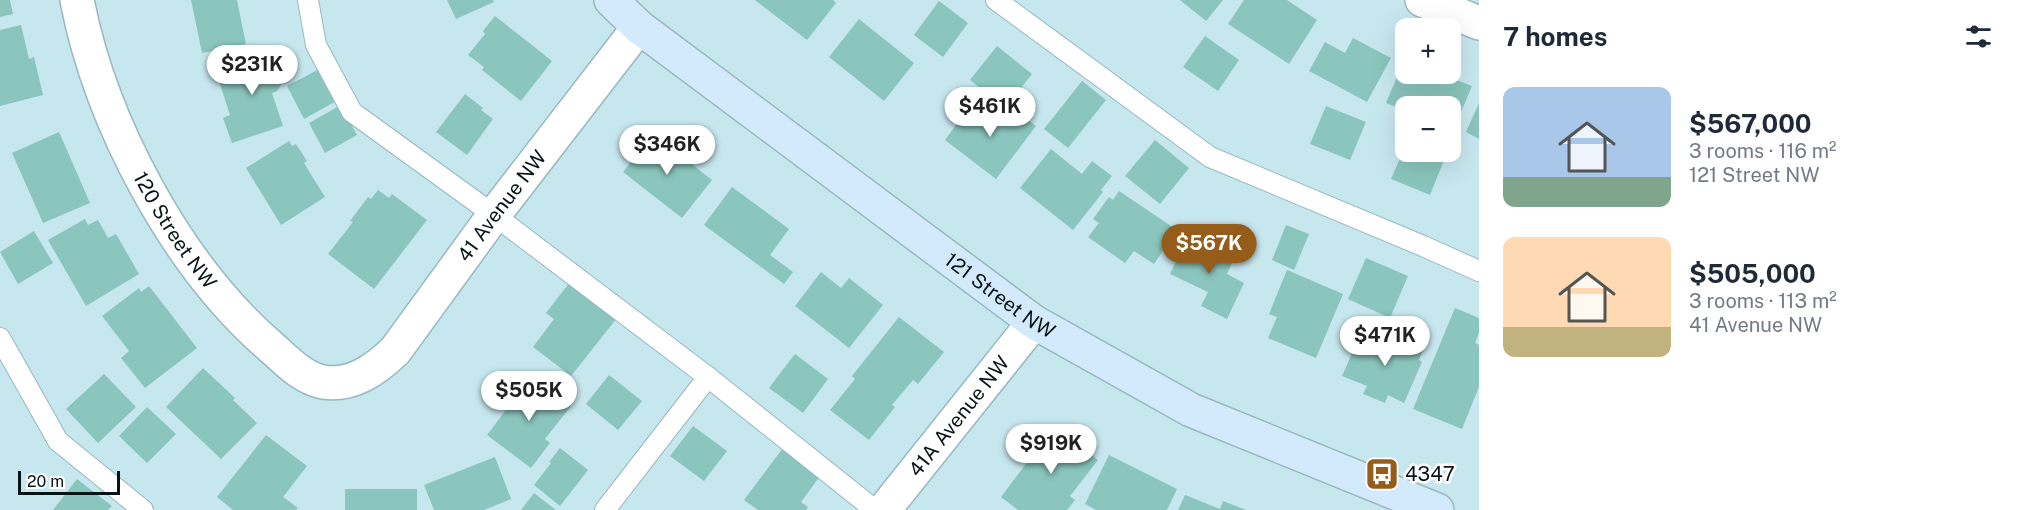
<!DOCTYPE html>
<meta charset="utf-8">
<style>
:root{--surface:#fff;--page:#f2f2f3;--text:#1f2937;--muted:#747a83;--accent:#965c1a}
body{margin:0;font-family:"Public Sans",sans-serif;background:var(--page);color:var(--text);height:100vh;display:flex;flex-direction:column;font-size:22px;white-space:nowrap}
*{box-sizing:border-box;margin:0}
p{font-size:20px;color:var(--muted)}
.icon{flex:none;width:33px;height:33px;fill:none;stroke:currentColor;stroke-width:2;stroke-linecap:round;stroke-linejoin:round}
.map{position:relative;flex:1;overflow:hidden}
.sheet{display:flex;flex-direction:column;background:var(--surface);width:540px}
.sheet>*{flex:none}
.tools{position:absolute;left:1395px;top:18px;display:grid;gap:12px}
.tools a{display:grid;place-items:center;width:66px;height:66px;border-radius:12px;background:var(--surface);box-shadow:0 6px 24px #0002;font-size:30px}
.scale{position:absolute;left:18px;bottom:15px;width:102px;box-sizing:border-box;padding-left:6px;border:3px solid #091417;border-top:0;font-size:16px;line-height:21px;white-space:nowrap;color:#091417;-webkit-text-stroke:4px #fff;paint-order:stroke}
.price{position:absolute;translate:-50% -51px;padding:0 14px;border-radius:21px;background:#fff;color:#222;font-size:20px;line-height:39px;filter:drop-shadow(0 2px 3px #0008)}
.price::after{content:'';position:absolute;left:50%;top:36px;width:18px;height:14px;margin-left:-9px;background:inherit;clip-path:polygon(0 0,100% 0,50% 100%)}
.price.current{background:var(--accent);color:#fff}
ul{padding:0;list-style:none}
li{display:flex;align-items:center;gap:18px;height:150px;padding:0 24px}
li span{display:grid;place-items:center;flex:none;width:168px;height:120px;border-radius:12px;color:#555}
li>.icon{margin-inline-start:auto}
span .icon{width:72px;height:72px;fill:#fffc;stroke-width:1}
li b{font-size:26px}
h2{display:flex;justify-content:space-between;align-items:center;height:72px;padding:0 24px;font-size:26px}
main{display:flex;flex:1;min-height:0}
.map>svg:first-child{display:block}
</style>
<main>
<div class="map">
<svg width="1479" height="510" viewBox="0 0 1479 510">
<rect width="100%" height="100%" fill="#c7e7ef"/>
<g fill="#8ac6bd">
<path d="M 0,0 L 10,0 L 13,14 L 0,17 Z"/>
<path d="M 191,0 L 237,0 L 246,44 L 202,53 Z"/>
<path d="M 447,0 L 493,0 L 494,2 L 456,19 Z"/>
<path d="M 755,0 L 833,0 L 836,3 L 807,40 Z"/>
<path d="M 1180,0 L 1223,0 L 1206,21 Z"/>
<path d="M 1244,0 L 1287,0 L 1317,20 L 1289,64 L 1228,24 Z"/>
<path d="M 939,1 L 968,23 L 943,57 L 914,35 Z"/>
<path d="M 495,16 L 552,61 L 521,101 L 482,70 L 484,67 L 468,55 L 485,34 L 483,31 Z"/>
<path d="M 859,19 L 914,63 L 884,101 L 829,57 Z"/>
<path d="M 21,25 L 29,59 L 34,57 L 43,95 L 0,106 L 0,30 Z"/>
<path d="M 1205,36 L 1239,60 L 1218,91 L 1183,67 Z"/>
<path d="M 1353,38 L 1391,58 L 1367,102 L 1309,71 L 1325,42 L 1345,53 Z"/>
<path d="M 997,46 L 1032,74 L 1005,108 L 970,80 Z"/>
<path d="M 262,52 L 279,54 L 286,77 L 277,91 L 272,93 L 283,126 L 232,143 L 223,118 L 230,115 L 216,72 L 253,59 L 252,55 Z"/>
<path d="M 1405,58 L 1406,74 L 1441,74 L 1472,86 L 1453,131 L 1450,130 L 1450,106 L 1406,106 L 1406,111 L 1386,103 Z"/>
<path d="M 323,67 L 340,99 L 304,119 L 287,86 Z"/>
<path d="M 1082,81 L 1106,100 L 1068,148 L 1044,129 Z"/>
<path d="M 465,94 L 483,108 L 481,110 L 493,119 L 467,155 L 436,132 Z"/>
<path d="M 972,103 L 998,122 L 1009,106 L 1036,126 L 996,179 L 945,140 Z"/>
<path d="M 1479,103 L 1479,139 L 1466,132 Z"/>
<path d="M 341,105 L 357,135 L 325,153 L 309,123 Z"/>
<path d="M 1326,106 L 1366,122 L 1350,160 L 1310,144 Z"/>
<path d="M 59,132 L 90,203 L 43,223 L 12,153 Z"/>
<path d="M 653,134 L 712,180 L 682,218 L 623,172 Z"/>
<path d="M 1155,140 L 1189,168 L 1160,204 L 1125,176 Z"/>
<path d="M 289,141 L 292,146 L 296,144 L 307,161 L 304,163 L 325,197 L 281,225 L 246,168 Z"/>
<path d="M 1406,145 L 1406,152 L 1447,153 L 1430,195 L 1391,179 Z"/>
<path d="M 1051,149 L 1082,174 L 1092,161 L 1112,176 L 1101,190 L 1103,192 L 1073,230 L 1020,188 Z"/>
<path d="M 732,187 L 789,229 L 770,255 L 793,272 L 784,284 L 704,225 Z"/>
<path d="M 378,190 L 389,198 L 392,194 L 427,220 L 374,289 L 328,254 L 353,222 L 350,221 L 368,197 L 371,199 Z"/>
<path d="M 1119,191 L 1177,230 L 1154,264 L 1134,251 L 1125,263 L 1088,237 L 1099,223 L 1093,219 L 1109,197 L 1113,200 Z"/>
<path d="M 85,219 L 88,225 L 98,220 L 108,238 L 116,234 L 139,274 L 86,306 L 48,240 Z"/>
<path d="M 1286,225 L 1309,234 L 1294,270 L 1272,260 Z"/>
<path d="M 34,231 L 53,263 L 18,284 L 0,252 Z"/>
<path d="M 1189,234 L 1235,257 L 1227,274 L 1244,283 L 1227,319 L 1201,306 L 1208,292 L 1170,274 Z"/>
<path d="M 1366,258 L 1408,276 L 1390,318 L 1348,299 Z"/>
<path d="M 1287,270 L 1343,294 L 1316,358 L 1268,338 L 1277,317 L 1269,314 Z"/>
<path d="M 821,272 L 841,288 L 849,278 L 883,305 L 849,348 L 795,306 Z"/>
<path d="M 570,282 L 617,318 L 571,376 L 533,347 L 554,319 L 546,313 Z"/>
<path d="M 149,286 L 197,348 L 145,388 L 121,358 L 129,351 L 102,316 L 139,288 L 141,292 Z"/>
<path d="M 1455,308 L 1479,318 L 1479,333 L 1475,343 L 1479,345 L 1479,387 L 1462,429 L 1413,409 Z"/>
<path d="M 899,317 L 944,352 L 918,384 L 913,380 L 892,405 L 895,407 L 869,440 L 830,410 L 855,379 L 852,376 Z"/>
<path d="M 1399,333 L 1425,345 L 1419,360 L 1422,362 L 1404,403 L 1388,395 L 1385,403 L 1363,394 L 1367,386 L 1342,376 L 1360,335 L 1392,349 Z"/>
<path d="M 795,354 L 828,379 L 803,413 L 769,388 Z"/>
<path d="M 203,368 L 235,398 L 233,400 L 257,423 L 221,459 L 166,407 Z"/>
<path d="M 104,374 L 136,407 L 98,443 L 66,409 Z"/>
<path d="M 609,375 L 642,401 L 618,430 L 586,404 Z"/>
<path d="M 532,376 L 571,406 L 545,439 L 550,443 L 531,468 L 487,435 Z"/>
<path d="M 147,407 L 176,434 L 147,463 L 119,436 Z"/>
<path d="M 693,426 L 727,451 L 704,481 L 670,456 Z"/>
<path d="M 1052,429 L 1057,433 L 1059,430 L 1098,460 L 1070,496 L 1075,500 L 1067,510 L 1018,510 L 1001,497 Z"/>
<path d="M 266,435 L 307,466 L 283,497 L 298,508 L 296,510 L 233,510 L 217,497 Z"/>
<path d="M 560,448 L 588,470 L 560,506 L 534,485 L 551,463 L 549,462 Z"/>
<path d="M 783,448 L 820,476 L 801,502 L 808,507 L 806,510 L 758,510 L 744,500 Z"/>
<path d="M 1109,455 L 1177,489 L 1167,510 L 1096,510 L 1085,504 Z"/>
<path d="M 495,457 L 511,499 L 484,510 L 434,510 L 424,485 Z"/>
<path d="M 77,479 L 112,506 L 108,510 L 53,510 Z"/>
<rect x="345" y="489" width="72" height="21"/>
<path d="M 534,493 L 556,510 L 521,510 Z"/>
<path d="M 1185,495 L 1220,509 L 1223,501 L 1246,510 L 1178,510 Z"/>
</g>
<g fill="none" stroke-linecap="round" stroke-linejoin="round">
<defs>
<g id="lane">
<path d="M 308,0 L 316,45 L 352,112 L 494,215 L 708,377 L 875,510"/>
<path d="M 996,0 L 1210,157 L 1423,246 L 1479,271"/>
<path d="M 0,338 L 58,441 L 143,510"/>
<path d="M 605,510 L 708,377"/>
</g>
<g id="street">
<path id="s1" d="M 77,0 C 101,123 176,265 271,347 C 286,360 302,378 323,382 C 352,387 376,369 395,351 L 494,215 L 639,27"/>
<path d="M 1422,0 L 1479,23"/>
<path id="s2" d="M 884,510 L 1034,322"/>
</g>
<g id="secondary">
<path id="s3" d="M 611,0 L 639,27 L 1034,322 L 1191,410 L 1437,510"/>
</g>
</defs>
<use href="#lane" stroke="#98b7bf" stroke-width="22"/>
<use href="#street" stroke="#98b7bf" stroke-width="36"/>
<use href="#secondary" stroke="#98b7bf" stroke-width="36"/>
<use href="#lane" stroke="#fff" stroke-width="20"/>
<use href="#street" stroke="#fff" stroke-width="33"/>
<use href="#secondary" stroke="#d3eafd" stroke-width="33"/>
</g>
<defs>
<symbol id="bus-square" viewBox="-11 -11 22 22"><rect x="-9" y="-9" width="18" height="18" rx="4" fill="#965c1a" stroke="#fff"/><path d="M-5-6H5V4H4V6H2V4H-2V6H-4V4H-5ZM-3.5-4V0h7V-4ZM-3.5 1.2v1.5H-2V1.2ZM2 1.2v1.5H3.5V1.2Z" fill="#fff"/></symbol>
</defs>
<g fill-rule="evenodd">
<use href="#bus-square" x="1363" y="455" width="38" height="38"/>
</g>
<g text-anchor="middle" stroke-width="5" stroke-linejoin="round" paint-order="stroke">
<g font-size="20" fill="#091417" stroke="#fff">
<text dy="7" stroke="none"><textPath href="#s1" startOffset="729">41 Avenue NW</textPath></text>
<text dy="7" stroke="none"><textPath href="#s1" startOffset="252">120 Street NW</textPath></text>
<text dy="7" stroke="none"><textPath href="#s3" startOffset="489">121 Street NW</textPath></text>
<text dy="7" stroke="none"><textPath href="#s2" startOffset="120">41A Avenue NW</textPath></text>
</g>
<g font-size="20" fill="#091417" stroke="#fff" text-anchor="start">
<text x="1405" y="481">4347</text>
</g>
</g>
</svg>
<div class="tools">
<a>+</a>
<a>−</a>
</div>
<div class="scale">20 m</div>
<b class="price" style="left:252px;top:96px">$231K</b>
<b class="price" style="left:990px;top:138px">$461K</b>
<b class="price" style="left:667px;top:176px">$346K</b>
<b class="price current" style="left:1209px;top:275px">$567K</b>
<b class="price" style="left:1385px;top:367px">$471K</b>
<b class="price" style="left:529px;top:422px">$505K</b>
<b class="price" style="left:1051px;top:475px">$919K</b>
</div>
<section class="sheet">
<h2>7 homes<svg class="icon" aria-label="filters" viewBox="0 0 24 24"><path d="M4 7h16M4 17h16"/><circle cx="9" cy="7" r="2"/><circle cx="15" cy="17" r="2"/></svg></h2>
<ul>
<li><span style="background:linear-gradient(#a9c7e8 75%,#7fa58c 0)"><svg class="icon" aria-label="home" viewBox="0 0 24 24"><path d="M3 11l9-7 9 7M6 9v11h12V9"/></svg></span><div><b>$567,000</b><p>3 rooms · 116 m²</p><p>121 Street NW</p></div></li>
<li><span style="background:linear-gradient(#ffd9b3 75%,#c2b280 0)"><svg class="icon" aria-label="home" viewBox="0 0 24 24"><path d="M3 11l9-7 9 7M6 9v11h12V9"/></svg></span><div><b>$505,000</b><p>3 rooms · 113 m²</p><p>41 Avenue NW</p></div></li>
</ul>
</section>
</main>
